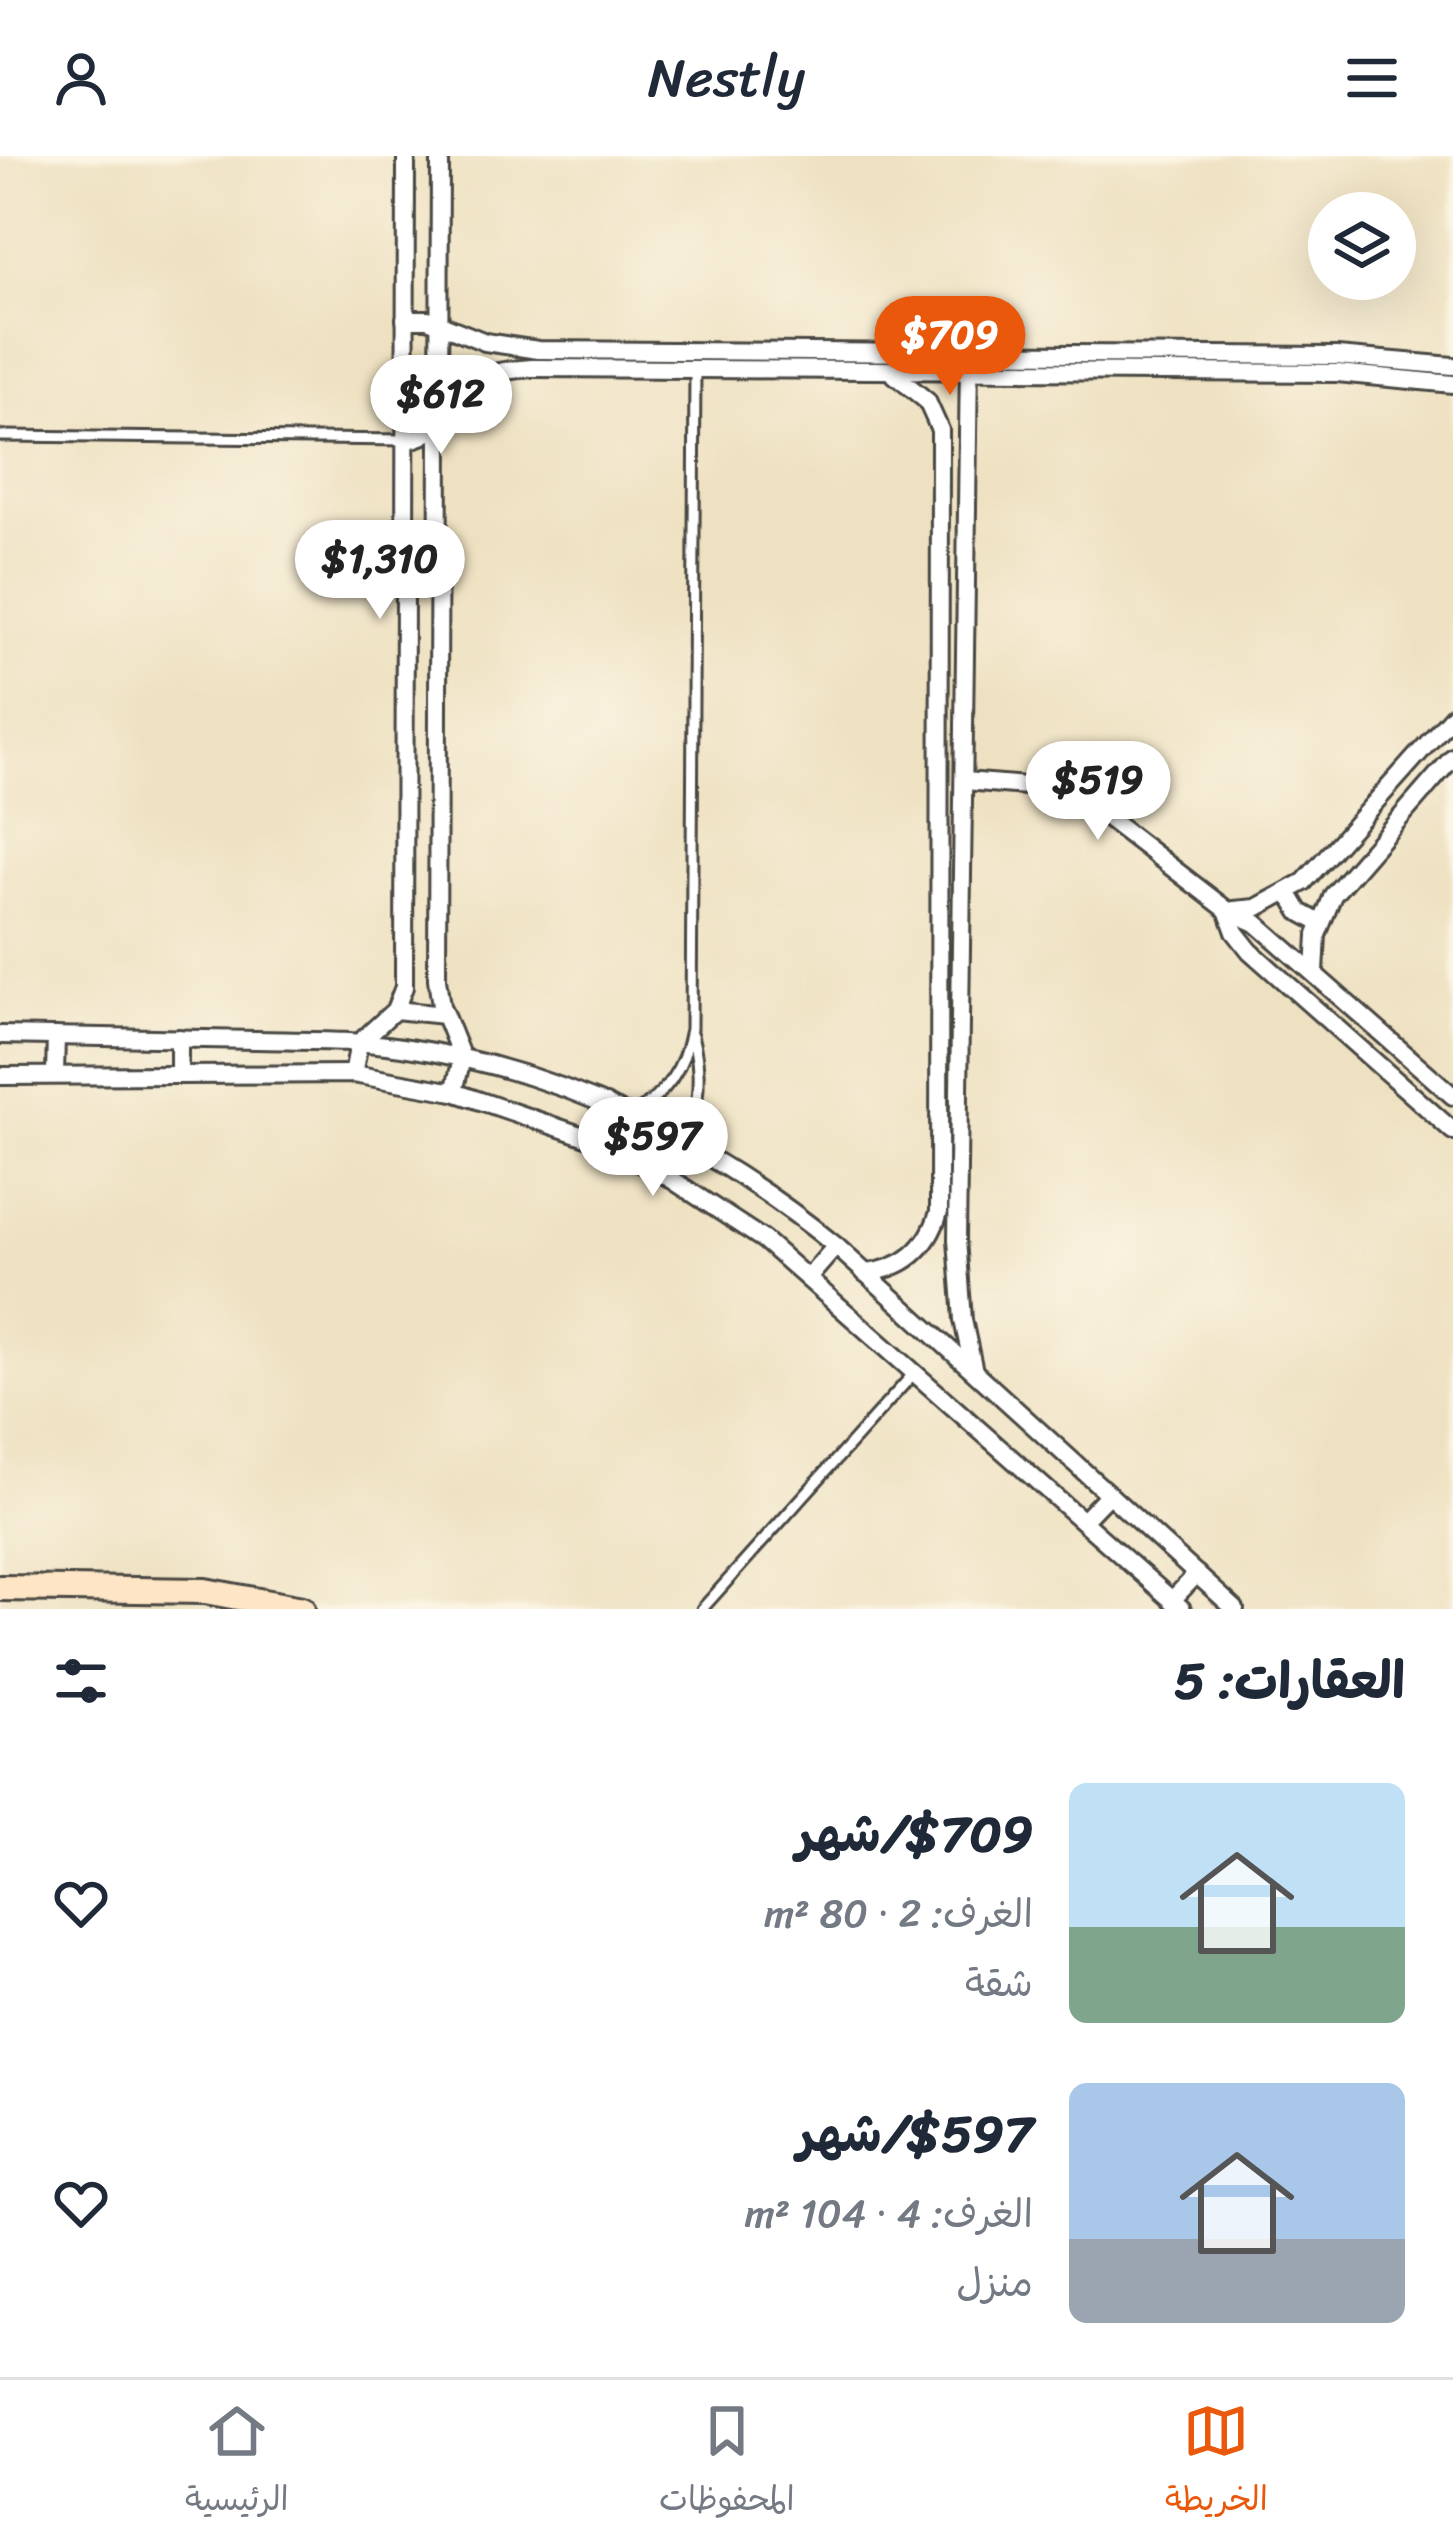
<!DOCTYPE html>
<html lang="ar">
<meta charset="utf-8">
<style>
:root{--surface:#fff;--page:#f6f6f7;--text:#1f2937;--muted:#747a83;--line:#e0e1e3;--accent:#ea580c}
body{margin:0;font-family:Sriracha,"Playpen Sans Arabic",sans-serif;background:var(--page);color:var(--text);direction:rtl;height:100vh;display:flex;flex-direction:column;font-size:45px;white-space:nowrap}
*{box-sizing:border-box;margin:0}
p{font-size:39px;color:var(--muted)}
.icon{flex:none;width:66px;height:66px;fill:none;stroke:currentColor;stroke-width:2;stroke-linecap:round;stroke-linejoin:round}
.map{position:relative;height:1453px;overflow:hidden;direction:ltr}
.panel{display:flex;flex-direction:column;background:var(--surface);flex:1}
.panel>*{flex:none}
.buttons{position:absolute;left:1308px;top:36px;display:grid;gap:24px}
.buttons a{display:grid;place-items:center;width:108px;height:108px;border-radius:50%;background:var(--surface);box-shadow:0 12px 48px #0002;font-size:60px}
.price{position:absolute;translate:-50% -102px;padding:0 27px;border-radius:42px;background:#fff;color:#222;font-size:39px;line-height:78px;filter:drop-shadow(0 3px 6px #0008)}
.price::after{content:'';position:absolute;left:50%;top:72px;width:36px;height:27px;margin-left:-18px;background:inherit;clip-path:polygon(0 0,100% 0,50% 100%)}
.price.current{background:var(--accent);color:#fff}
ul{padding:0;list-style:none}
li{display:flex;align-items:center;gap:36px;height:300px;padding:0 48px}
li span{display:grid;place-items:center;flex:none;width:336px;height:240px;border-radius:18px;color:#555}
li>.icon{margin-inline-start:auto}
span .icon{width:144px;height:144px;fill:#fffc;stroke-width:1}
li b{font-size:51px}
h2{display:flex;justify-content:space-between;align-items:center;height:144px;padding:0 48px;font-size:51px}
header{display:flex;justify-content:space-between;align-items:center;height:156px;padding:0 48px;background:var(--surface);font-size:54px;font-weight:600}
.tab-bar{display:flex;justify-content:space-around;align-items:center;height:168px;border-top:3px solid var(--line);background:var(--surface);font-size:33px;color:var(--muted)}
.tab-bar a{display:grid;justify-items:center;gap:6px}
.tab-bar .current{color:var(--accent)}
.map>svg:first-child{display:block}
</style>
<header><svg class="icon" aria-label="menu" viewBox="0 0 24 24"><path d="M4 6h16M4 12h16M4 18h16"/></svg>Nestly<svg class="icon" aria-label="person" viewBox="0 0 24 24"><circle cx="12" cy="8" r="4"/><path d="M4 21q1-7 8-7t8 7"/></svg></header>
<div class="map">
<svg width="1453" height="1453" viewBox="0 0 1453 1453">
<rect width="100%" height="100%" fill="#fcf5e5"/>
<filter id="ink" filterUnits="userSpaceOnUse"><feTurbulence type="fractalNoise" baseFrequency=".00833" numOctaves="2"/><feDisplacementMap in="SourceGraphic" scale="24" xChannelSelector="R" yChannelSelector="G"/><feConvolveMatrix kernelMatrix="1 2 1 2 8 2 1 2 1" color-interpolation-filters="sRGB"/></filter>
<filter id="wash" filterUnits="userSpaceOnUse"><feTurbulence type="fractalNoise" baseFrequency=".004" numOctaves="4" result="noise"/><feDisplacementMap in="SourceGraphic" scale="48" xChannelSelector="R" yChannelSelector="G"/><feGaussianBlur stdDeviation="2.7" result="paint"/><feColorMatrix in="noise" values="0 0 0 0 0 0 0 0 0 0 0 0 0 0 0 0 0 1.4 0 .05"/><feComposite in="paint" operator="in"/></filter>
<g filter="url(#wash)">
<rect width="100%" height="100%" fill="#eee1c1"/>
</g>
<g filter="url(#ink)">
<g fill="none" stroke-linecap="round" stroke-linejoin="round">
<defs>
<g id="lane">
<path d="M 0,280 L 408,284"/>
<path d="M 632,959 C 666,938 684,913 691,873 L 695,214"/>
<path d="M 686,985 C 700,949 702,916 692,879"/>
<path d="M 702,1453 L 915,1216"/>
</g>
<g id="street">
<path d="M 440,0 L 437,823 L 441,850 L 462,902 L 454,936"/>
<path d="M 405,163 L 428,163 L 485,186 L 538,194 L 1337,200 L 1453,210"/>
<path d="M 969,205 L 957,1084 L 963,1164 L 974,1215"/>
<path d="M 408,284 C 442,279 439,252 460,233 C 480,216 508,214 533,212 L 1337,217 L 1453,228"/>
<path d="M 965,625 L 1051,632 L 1083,643 L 1227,754 L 1256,767 L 1453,940"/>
<path d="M 1288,736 L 1300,756 L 1320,767"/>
<path d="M 1227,754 L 1235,776 L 1250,795 L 1453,975"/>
<path d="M 1234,754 L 1256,752 L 1304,726 L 1453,559"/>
<path d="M 1315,816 L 1317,779 L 1333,739 L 1453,601"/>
<path d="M 395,854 L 444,859"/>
<path d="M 0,879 C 85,880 170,882 256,884 C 304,885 354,884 402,891 C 563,914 710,987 836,1090 L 1235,1453"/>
<path d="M 55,918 L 56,880"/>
<path d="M 179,918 L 179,882"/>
<path d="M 353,918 L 359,887 L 395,854 L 404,831 L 406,0"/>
<path d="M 0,920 L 353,918 L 454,936 L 592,983 L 668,1021 L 764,1084 L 1182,1453"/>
<path d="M 592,983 L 606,948"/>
<path d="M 668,1021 L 686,986"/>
<path d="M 865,1117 C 904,1113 928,1093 939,1056 L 940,274 L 927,245 L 895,219"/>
<path d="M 809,1121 L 836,1090"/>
<path d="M 1083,1365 L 1109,1338"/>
<path d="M 1172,1444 L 1197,1418"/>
</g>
<path id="secondary" d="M 0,1432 L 205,1435 L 302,1453"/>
</defs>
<use href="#lane" stroke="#484642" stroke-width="15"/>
<use href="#street" stroke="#484642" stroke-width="22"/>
<use href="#secondary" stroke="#484642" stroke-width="30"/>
<use href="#lane" stroke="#fff" stroke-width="9"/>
<use href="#street" stroke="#fff" stroke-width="16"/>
<use href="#secondary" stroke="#fde5c5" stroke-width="24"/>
</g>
</g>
</svg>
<div class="buttons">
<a><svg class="icon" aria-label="layers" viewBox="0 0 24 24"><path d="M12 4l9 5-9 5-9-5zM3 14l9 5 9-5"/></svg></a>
</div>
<b class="price current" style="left:950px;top:242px">$709</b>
<b class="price" style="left:441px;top:301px">$612</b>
<b class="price" style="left:380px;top:466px">$1,310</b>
<b class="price" style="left:1098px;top:687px">$519</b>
<b class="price" style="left:653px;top:1043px">$597</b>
</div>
<section class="panel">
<h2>العقارات: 5<svg class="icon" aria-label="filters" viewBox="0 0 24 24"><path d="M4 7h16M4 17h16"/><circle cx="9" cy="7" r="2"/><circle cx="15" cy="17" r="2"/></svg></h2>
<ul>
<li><span style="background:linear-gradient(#bfe0f5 60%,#7fa58c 0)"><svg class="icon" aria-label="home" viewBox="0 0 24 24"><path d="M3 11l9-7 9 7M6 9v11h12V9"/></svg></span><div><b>$709/شهر</b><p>الغرف: 2 · 80 m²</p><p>شقة</p></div><svg class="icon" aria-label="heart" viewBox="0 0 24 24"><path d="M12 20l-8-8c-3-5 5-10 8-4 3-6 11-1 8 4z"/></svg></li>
<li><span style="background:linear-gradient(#a9c7e8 65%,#9aa5b1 0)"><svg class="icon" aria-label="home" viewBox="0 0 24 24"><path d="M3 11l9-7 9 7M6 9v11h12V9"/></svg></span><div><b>$597/شهر</b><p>الغرف: 4 · 104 m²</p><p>منزل</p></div><svg class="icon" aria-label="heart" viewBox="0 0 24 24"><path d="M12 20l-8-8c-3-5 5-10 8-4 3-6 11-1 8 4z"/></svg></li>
</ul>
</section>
<nav class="tab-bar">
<a class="current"><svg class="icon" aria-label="map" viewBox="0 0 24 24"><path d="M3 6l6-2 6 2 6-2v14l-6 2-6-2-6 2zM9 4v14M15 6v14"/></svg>الخريطة</a>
<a><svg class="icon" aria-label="saved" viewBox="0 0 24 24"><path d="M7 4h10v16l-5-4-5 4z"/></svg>المحفوظات</a>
<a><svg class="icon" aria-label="home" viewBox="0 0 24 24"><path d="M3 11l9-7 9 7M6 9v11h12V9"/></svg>الرئيسية</a>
</nav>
